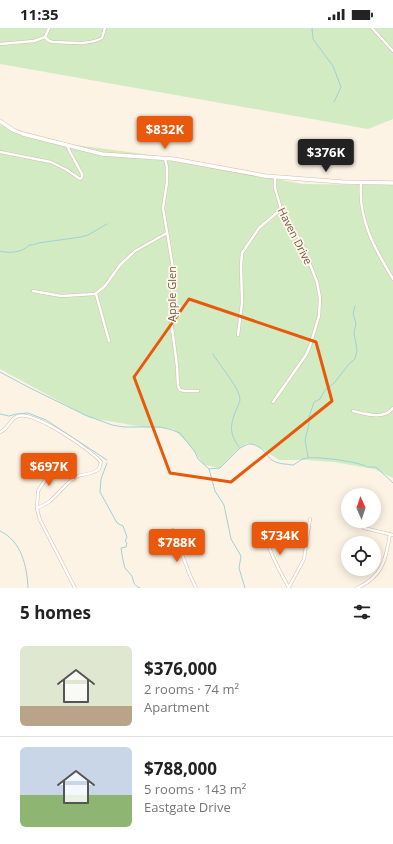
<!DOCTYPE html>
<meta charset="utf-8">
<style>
:root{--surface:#fff;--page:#f6f6f6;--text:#222;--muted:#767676;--line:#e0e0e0;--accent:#ea580c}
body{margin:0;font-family:"Open Sans",sans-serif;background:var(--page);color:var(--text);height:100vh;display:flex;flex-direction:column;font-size:15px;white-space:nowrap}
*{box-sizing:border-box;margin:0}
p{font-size:13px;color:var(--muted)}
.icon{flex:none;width:22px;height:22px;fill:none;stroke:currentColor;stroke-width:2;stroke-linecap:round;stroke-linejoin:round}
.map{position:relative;height:560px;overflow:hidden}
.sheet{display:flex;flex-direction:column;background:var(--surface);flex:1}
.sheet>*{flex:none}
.needle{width:26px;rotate:357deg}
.tools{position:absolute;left:341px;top:460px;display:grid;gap:8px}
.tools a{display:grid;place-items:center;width:40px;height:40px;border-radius:50%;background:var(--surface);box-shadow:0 2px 10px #0003;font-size:20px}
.price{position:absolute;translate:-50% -34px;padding:0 9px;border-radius:4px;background:var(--accent);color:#fff;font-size:13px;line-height:26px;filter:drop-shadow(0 1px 2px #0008)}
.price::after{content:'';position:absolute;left:50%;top:24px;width:12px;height:9px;margin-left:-6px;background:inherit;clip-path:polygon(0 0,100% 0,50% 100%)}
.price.selected{background:#222;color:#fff}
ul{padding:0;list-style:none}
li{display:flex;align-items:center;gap:12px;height:100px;padding:0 20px}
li+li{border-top:1px solid var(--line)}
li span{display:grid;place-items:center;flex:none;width:112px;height:80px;border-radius:6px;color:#555}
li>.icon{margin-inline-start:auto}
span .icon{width:48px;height:48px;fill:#fffc;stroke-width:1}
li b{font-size:17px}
h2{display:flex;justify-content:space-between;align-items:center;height:48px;padding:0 20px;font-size:17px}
.status{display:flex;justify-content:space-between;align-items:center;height:28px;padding:0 20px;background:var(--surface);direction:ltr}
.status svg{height:11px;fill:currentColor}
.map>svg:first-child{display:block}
</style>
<div class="status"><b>11:35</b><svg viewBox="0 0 49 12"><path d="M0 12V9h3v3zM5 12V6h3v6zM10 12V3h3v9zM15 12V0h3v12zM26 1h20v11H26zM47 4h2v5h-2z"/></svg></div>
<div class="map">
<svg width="393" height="560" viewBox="0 0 393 560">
<rect width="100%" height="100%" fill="#fdf3e4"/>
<g fill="#d3ebc2">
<path d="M 0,0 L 393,0 L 393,91 L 368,101 L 0,36 Z"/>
<path d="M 0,97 L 69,116 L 166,129 L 302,156 L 393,157 L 393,450 L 374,441 L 334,434 L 307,432 L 279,432 L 256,417 L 247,415 L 235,424 L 220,440 L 204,437 L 188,415 L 173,401 L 143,399 L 90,390 L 0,341 Z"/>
</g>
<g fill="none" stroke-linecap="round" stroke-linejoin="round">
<g stroke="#9dd1da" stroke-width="1">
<path d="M 312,0 L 313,11 L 333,38 L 341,59 L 334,74"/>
<path d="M 0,223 C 8,226 24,224 29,217 L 33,217 L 38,215 L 81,209 L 88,207 L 107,196"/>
<path d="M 213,326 C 220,338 239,359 240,371 C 240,374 238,378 236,382 C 230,398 229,405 239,419"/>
<path d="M 0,344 L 28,359 L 85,387 L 112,397 L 124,399 L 161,399 L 172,402 L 180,405 L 195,424 L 198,431 L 209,441 L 220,440 L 240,420 L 248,416 C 250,416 254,416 257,418 C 268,423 266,434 284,436 C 287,436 291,437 293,437 C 298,435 301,430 307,430 C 316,428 361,434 367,439 L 376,439 L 393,455"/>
<path d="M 0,386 L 9,388 L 16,386 L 28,385 L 46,392 L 107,432"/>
<path d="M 308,429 L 305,412 L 309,396 L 309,389 L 314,374 L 320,371 L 325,362 L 334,355 L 350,335 L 355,331 L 357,322 L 354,305 L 356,295 L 353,286 L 355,278"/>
<path d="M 107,435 L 101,451 L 100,464 L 117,495 L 123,498 L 127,509 L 125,513 L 127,515 L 126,519 L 121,520 C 122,527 123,534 125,540 C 127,543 130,545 132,548 C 134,554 133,557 140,560"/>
<path d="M 209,441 L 215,463 L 224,477 L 231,511 L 241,528 L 239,540 L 245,560"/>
<path d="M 0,503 C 22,513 27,539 28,560"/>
</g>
<defs>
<g id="minor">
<path d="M 372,0 L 393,23"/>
<path d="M 45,9 L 49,13 L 53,14 C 68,14 88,18 102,10 L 105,0"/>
<path d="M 45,9 L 49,0"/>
<path d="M 0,16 L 34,13 L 45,9"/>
<path d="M 0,124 L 51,134 L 67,142 L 80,151 L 82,149 L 82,146 L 69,122 L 67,117"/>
<path d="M 165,131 L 167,139 L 167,154 L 163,180 L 173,240 L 171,292 L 177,338 L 178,358 L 180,362 L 185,363 L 198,363"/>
<path d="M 361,155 C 358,192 375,221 393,251"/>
<path d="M 33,263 L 61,268 L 95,266 L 105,258 L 120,237 L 135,223 L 167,205"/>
<path d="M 96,266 L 109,313"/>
<path d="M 238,307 L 242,275 L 241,238 L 242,225 L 259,200 L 280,182"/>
<path d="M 273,374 L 306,327 L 310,318 L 319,288 L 320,270 L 317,254 L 302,216 L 295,203 L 286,192 L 281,181 L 275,160 L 275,149"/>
<path d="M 353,383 C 366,386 384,392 393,380"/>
<path d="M 0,404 C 9,401 9,391 18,388 C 34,383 90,421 101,434 L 99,441 C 93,446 85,446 78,448 C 66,454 60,465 50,473 C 46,477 41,477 37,481 L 40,492 L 75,560"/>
<path d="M 37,481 L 38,463 L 54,438"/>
<path d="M 264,498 C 267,521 278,540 289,560"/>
<path d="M 364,500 L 393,507"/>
<path d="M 173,502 L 189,545 L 196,560"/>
<path d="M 289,559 L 304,531 L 310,491"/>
<path d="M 357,560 C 382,549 386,532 390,506"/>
</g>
<path id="secondary" d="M 0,93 L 13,102 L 23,106 L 102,126 L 173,131 L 265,148 L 342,154 L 393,155"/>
</defs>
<use href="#minor" stroke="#d1bdac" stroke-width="3.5"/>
<use href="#secondary" stroke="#d4bdaa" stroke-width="4.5"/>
<use href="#minor" stroke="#fff" stroke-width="2.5"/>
<use href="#secondary" stroke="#fff" stroke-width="3.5"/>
</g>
<path fill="none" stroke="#e8590c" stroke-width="3" stroke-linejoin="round" d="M 189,271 L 316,314 L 332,373 L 231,454 L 170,445 L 134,349 Z"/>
<g text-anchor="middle" stroke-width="3.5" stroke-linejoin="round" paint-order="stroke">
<g font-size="11" fill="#775948" stroke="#fff7eb">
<text transform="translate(295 208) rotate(63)" y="4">Haven Drive</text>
<text transform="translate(172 266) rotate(-90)" y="4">Apple Glen</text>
</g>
</g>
</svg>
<div class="tools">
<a><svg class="needle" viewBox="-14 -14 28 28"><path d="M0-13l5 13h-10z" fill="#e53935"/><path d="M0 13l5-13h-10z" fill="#767676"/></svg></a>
<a><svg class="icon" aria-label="locate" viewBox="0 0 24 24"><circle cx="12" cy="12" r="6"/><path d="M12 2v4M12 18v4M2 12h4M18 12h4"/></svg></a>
</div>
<b class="price" style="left:165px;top:122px">$832K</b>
<b class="price selected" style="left:326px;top:145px">$376K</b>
<b class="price" style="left:49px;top:459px">$697K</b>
<b class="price" style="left:280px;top:528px">$734K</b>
<b class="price" style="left:177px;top:535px">$788K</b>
</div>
<section class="sheet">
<h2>5 homes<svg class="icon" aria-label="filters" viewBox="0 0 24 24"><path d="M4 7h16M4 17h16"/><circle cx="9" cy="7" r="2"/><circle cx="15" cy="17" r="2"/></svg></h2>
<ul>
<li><span style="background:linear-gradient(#dfe7d0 75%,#b9a48a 0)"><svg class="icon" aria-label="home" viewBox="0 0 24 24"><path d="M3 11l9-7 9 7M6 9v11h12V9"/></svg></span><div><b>$376,000</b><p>2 rooms · 74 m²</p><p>Apartment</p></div></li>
<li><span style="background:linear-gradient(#c9d6e8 60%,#8fb573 0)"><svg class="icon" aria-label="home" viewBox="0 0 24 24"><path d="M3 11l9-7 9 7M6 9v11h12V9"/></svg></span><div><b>$788,000</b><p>5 rooms · 143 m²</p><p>Eastgate Drive</p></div></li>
</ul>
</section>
